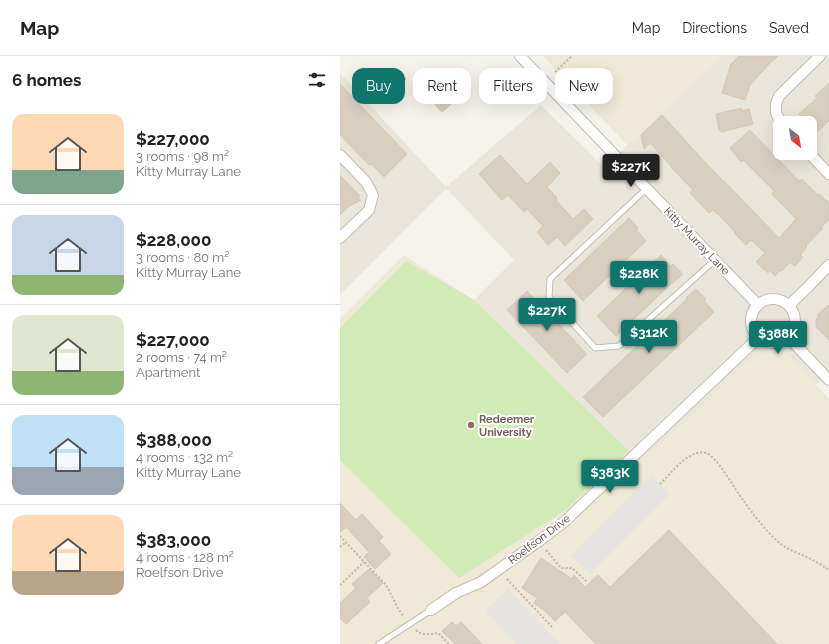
<!DOCTYPE html>
<meta charset="utf-8">
<style>
:root{--surface:#fff;--page:#f2f2f2;--text:#222;--muted:#767676;--line:#e0e0e0;--accent:#0f766e}
body{margin:0;font-family:Raleway,sans-serif;background:var(--page);color:var(--text);height:100vh;display:flex;flex-direction:column;font-size:15px;white-space:nowrap}
*{box-sizing:border-box;margin:0}
p{font-size:13px;color:var(--muted)}
.icon{flex:none;width:22px;height:22px;fill:none;stroke:currentColor;stroke-width:2;stroke-linecap:round;stroke-linejoin:round}
.map{position:relative;flex:1;overflow:hidden}
.details{display:flex;flex-direction:column;background:var(--surface);width:340px}
.details>*{flex:none}
.hud{position:absolute;left:12px;top:12px;width:380px;height:36px;display:flex;gap:8px}
.needle{width:26px;rotate:149deg}
.tools{position:absolute;left:433px;top:60px;display:grid;gap:8px}
.tools a{display:grid;place-items:center;width:44px;height:44px;border-radius:8px;background:var(--surface);box-shadow:0 4px 16px #0002;font-size:20px}
.price{position:absolute;translate:-50% -34px;padding:0 9px;border-radius:4px;background:var(--accent);color:#fff;font-size:13px;line-height:26px;filter:drop-shadow(0 1px 2px #0008)}
.price::after{content:'';position:absolute;left:50%;top:24px;width:12px;height:9px;margin-left:-6px;background:inherit;clip-path:polygon(0 0,100% 0,50% 100%)}
.price.on{background:#222;color:#fff}
ul{padding:0;list-style:none}
li{display:flex;align-items:center;gap:12px;height:100px;padding:0 12px}
li+li{border-top:1px solid var(--line)}
li span{display:grid;place-items:center;flex:none;width:112px;height:80px;border-radius:12px;color:#555}
li>.icon{margin-inline-start:auto}
span .icon{width:48px;height:48px;fill:#fffc;stroke-width:1}
li b{font-size:17px}
h2{display:flex;justify-content:space-between;align-items:center;height:48px;padding:0 12px;font-size:17px}
.chip{padding:0 14px;border-radius:12px;background:var(--surface);box-shadow:0 4px 16px #0002;font-size:14px;line-height:36px}
.chip.on{background:var(--accent);color:#fff}
header{display:flex;align-items:center;gap:24px;box-sizing:border-box;height:56px;padding:0 20px;background:var(--surface);border-bottom:1px solid var(--line)}
header strong{font-size:19px}
nav{display:flex;gap:22px;margin-inline-start:auto;font-size:14px}
main{display:flex;flex:1;min-height:0}
.map>svg:first-child{display:block}
</style>
<header>
<strong>Map</strong>
<nav><a>Map</a><a>Directions</a><a>Saved</a></nav>
</header>
<main>
<section class="details">
<h2>6 homes<svg class="icon" aria-label="filters" viewBox="0 0 24 24"><path d="M4 7h16M4 17h16"/><circle cx="9" cy="7" r="2"/><circle cx="15" cy="17" r="2"/></svg></h2>
<ul>
<li><span style="background:linear-gradient(#ffd9b3 70%,#7fa58c 0)"><svg class="icon" aria-label="home" viewBox="0 0 24 24"><path d="M3 11l9-7 9 7M6 9v11h12V9"/></svg></span><div><b>$227,000</b><p>3 rooms · 98 m²</p><p>Kitty Murray Lane</p></div></li>
<li><span style="background:linear-gradient(#c9d6e8 75%,#8fb573 0)"><svg class="icon" aria-label="home" viewBox="0 0 24 24"><path d="M3 11l9-7 9 7M6 9v11h12V9"/></svg></span><div><b>$228,000</b><p>3 rooms · 80 m²</p><p>Kitty Murray Lane</p></div></li>
<li><span style="background:linear-gradient(#dfe7d0 70%,#8fb573 0)"><svg class="icon" aria-label="home" viewBox="0 0 24 24"><path d="M3 11l9-7 9 7M6 9v11h12V9"/></svg></span><div><b>$227,000</b><p>2 rooms · 74 m²</p><p>Apartment</p></div></li>
<li><span style="background:linear-gradient(#bfe0f5 65%,#9aa5b1 0)"><svg class="icon" aria-label="home" viewBox="0 0 24 24"><path d="M3 11l9-7 9 7M6 9v11h12V9"/></svg></span><div><b>$388,000</b><p>4 rooms · 132 m²</p><p>Kitty Murray Lane</p></div></li>
<li><span style="background:linear-gradient(#ffd9b3 70%,#b9a48a 0)"><svg class="icon" aria-label="home" viewBox="0 0 24 24"><path d="M3 11l9-7 9 7M6 9v11h12V9"/></svg></span><div><b>$383,000</b><p>4 rooms · 128 m²</p><p>Roelfson Drive</p></div></li>
</ul>
</section>
<div class="map">
<svg width="489" height="588" viewBox="0 0 489 588">
<rect width="100%" height="100%" fill="#f6f3ec"/>
<path fill="#eae5da" fill-rule="evenodd" d="M 382,0 L 489,0 L 489,316 L 476,329 L 451,303 L 444,299 L 419,301 L 406,307 L 301,407 L 134,244 L 174,204 L 106,132 L 0,239 L 0,17 L 106,131 L 201,49 L 266,113 L 287,89 ZM 440,67 L 470,67 L 470,97 L 440,97 Z"/>
<g fill="#efe8d6">
<path d="M 203,0 L 382,0 L 287,89 Z"/>
<path d="M 64,199 L 134,244 L 301,406 L 406,307 L 426,297 L 434,297 L 444,299 L 451,303 L 489,343 L 489,588 L 0,588 L 0,263 Z"/>
</g>
<path fill="#d2eab5" d="M 66,205 L 134,244 L 289,395 L 227,453 L 119,522 L 0,404 L 0,272 Z"/>
<g fill="#e5e3e0">
<path d="M 311,419 L 330,438 L 250,518 L 231,500 Z"/>
<path d="M 168,533 L 220,588 L 176,588 L 145,555 Z"/>
</g>
<g fill="#d8cfc1" stroke="#d3c7b4">
<path d="M 399,0 L 438,0 L 430,7 L 410,29 L 405,44 L 382,37 L 391,8 Z"/>
<path d="M 56,12 L 66,23 L 48,40 L 38,29 Z"/>
<path d="M 94,19 L 116,44 L 102,56 L 80,32 Z"/>
<path d="M 489,27 L 489,65 L 475,78 L 470,73 L 470,67 L 459,67 L 463,62 L 459,58 L 477,42 L 475,40 Z"/>
<path d="M 0,28 L 67,98 L 44,121 L 31,108 L 29,109 L 0,79 Z"/>
<path d="M 402,52 L 401,55 L 409,53 L 413,68 L 381,76 L 381,73 L 379,74 L 376,58 Z"/>
<path d="M 322,59 L 364,105 L 384,126 L 385,126 L 391,132 L 439,182 L 456,163 L 432,138 L 434,135 L 403,104 L 401,106 L 390,92 L 410,74 L 459,125 L 462,123 L 478,139 L 479,138 L 489,147 L 489,164 L 481,171 L 483,172 L 466,190 L 467,191 L 460,199 L 463,201 L 455,210 L 450,206 L 442,215 L 439,215 L 435,220 L 430,215 L 428,217 L 416,206 L 425,197 L 411,184 L 406,189 L 394,177 L 395,176 L 378,158 L 377,158 L 373,154 L 369,157 L 350,137 L 353,134 L 331,111 L 331,110 L 310,87 L 304,93 L 301,79 Z"/>
<path d="M 160,99 L 187,128 L 210,106 L 220,117 L 207,131 L 217,142 L 216,144 L 233,163 L 244,153 L 253,163 L 225,190 L 217,181 L 208,189 L 197,176 L 203,170 L 187,153 L 184,156 L 168,139 L 162,144 L 139,118 Z"/>
<path d="M 0,119 L 20,140 L 18,142 L 21,144 L 8,151 L 0,159 Z"/>
<path d="M 289,162 L 298,172 L 296,174 L 306,185 L 243,245 L 224,224 Z"/>
<path d="M 321,199 L 331,210 L 333,208 L 343,218 L 332,228 L 332,227 L 276,280 L 257,260 Z"/>
<path d="M 356,233 L 366,243 L 364,245 L 374,256 L 263,361 L 243,341 L 347,243 L 346,242 Z"/>
<path d="M 187,235 L 247,298 L 227,317 L 167,254 Z"/>
<path d="M 489,249 L 489,284 L 476,271 L 476,264 L 478,261 L 478,258 Z"/>
<path d="M 0,447 L 16,464 L 22,458 L 43,481 L 39,485 L 51,498 L 35,513 L 24,501 L 29,496 L 6,471 L 0,477 Z"/>
<path d="M 329,474 L 437,588 L 256,588 L 225,556 L 215,565 L 205,555 L 194,547 L 197,542 L 182,532 L 201,502 L 232,523 L 234,519 L 245,531 L 258,519 L 270,531 Z"/>
<path d="M 29,513 L 43,527 L 27,542 L 30,546 L 6,568 L 0,562 L 0,547 L 16,532 L 12,528 Z"/>
<path d="M 112,566 L 116,570 L 121,566 L 142,588 L 115,588 L 102,575 Z"/>
</g>
<g fill="none" stroke-linecap="round" stroke-linejoin="round">
<defs>
<g id="lane">
<path d="M 306,133 L 210,223 L 209,241 L 255,292 L 279,290 L 375,204"/>
<path d="M 39,588 L 91,554"/>
</g>
<g id="street">
<path d="M 180,0 L 418,249"/>
<path d="M 441,67 L 436,57 L 436,48 L 439,40 L 449,30 L 480,0"/>
<path d="M 469,97 L 489,118"/>
<path d="M 0,99 L 26,126 L 33,139 L 29,154 L 0,182"/>
<circle cx="433" cy="265" r="22"/>
<path d="M 449,249 L 469,230 L 489,209"/>
<path d="M 449,282 L 489,324"/>
<path d="M 91,554 L 116,537 L 141,526 L 199,485 L 224,466 L 418,282"/>
</g>
</defs>
<use href="#lane" stroke="#c2bbae" stroke-width="7"/>
<use href="#street" stroke="#c2bbae" stroke-width="12"/>
<g stroke="#c4b79f" stroke-width="2" stroke-dasharray="2 2" stroke-linecap="butt">
<path d="M 215,16 L 232,0"/>
<path d="M 320,428 C 331,418 349,392 366,397 C 377,400 395,434 403,444 C 413,458 428,478 441,488 C 450,495 461,498 471,503 C 477,506 483,510 489,514"/>
<path d="M 0,480 L 46,529 L 59,554 L 64,561"/>
<path d="M 0,491 L 6,486"/>
<path d="M 206,494 L 221,512 L 232,512 L 247,526"/>
<path d="M 167,523 L 212,571"/>
<path d="M 0,529 L 24,506"/>
<path d="M 76,574 C 82,580 91,578 98,577 L 109,588"/>
</g>
<use href="#lane" stroke="#fff" stroke-width="5"/>
<use href="#street" stroke="#fff" stroke-width="10"/>
</g>
<circle fill="#8d6e63" stroke="#fff" stroke-width="1.5" cx="131" cy="369" r="4"/>
<g text-anchor="middle" stroke-width="4" stroke-linejoin="round" paint-order="stroke">
<g font-size="11" fill="#4b4439" stroke="#fff">
<text transform="translate(357 185) rotate(46)" y="4">Kitty Murray Lane</text>
<text transform="translate(199 483) rotate(-37)" y="4">Roelfson Drive</text>
</g>
<g font-size="11" font-weight="bold" fill="#785e54" stroke="#fff" text-anchor="start">
<text x="139" y="367">Redeemer<tspan x="139" dy="13">University</tspan></text>
</g>
</g>
</svg>
<div class="tools">
<a><svg class="needle" viewBox="-14 -14 28 28"><path d="M0-13l5 13h-10z" fill="#e53935"/><path d="M0 13l5-13h-10z" fill="#767676"/></svg></a>
</div>
<b class="price on" style="left:291px;top:132px">$227K</b>
<b class="price" style="left:299px;top:239px">$228K</b>
<b class="price" style="left:207px;top:276px">$227K</b>
<b class="price" style="left:309px;top:298px">$312K</b>
<b class="price" style="left:438px;top:299px">$388K</b>
<b class="price" style="left:270px;top:438px">$383K</b>
<div class="hud">
<a class="chip on">Buy</a>
<a class="chip">Rent</a>
<a class="chip">Filters</a>
<a class="chip">New</a>
</div>
</div>
</main>
